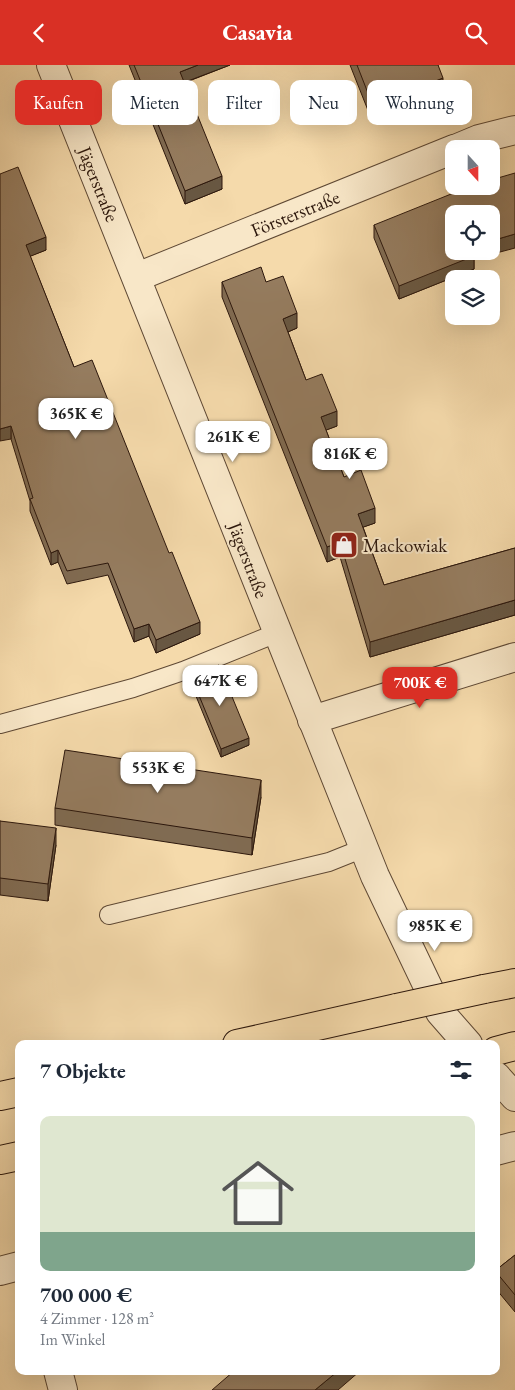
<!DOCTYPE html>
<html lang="de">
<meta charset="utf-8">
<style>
:root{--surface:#fff;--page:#f2f2f3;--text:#1f2937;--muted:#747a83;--accent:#d93025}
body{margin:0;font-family:"EB Garamond",serif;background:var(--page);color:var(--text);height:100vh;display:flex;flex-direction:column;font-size:19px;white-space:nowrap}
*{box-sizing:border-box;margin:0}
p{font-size:16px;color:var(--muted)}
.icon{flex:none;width:28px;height:28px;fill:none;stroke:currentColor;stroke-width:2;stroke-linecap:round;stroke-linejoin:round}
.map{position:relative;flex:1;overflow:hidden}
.side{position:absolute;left:15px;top:975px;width:485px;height:335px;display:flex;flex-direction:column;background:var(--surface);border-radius:10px;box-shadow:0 5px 20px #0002}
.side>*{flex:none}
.hud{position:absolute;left:15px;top:15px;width:485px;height:45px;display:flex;gap:10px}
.needle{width:32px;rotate:159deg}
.tools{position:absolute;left:445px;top:75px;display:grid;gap:10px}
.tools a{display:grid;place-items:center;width:55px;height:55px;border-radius:10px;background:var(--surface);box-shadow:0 5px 20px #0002;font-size:25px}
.price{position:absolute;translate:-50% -42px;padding:0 11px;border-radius:10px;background:#fff;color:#222;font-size:16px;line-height:32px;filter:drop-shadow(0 1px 2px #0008)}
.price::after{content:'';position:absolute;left:50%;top:30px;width:15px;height:11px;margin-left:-8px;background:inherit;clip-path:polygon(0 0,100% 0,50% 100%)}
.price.on{background:var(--accent);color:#fff}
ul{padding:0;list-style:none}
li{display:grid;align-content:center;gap:10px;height:265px;padding:0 25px}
li span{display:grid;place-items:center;height:155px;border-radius:10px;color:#555}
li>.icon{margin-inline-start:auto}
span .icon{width:90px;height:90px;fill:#fffc;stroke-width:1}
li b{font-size:21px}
h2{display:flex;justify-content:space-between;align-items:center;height:60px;padding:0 25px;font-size:21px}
.chip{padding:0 18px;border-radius:10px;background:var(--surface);box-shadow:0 5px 20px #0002;font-size:18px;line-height:45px}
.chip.on{background:var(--accent);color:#fff}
header{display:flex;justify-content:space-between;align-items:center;height:65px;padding:0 25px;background:var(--accent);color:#fff;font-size:22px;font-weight:800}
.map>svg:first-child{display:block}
</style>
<header><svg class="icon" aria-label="back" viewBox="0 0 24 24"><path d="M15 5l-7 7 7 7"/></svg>Casavia<svg class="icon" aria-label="search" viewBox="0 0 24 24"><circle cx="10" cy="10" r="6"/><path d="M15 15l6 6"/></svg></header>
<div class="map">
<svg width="515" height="1325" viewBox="0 0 515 1325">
<rect width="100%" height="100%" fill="#f5daab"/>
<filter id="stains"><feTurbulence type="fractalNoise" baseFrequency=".004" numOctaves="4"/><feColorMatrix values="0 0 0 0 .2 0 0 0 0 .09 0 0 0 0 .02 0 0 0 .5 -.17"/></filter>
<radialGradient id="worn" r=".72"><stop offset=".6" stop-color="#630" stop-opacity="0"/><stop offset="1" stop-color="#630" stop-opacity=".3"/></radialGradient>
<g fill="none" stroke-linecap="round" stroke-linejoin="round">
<defs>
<g id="service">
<path d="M 0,659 L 133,623 L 183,606 L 277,568"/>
<path d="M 109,850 L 329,797 L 364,783"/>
</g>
<g id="minor">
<path d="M 51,0 L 375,811 L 440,947 L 468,979"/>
<path d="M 455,84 L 479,74 L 515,65"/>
<path d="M 137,212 L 454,84"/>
<path d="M 312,655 L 515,592"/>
<path d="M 496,1011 L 515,1032"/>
<path d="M 496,1086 L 515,1081"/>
<path d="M 0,1206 L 19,1201"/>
<path d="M 58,1306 L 63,1325"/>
</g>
<g id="motorway">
<path d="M 484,924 L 515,918"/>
<path d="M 237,979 L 397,943"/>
<path d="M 496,986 L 515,981"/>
<path d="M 0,1031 L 19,1027"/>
<path d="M 0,1095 L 19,1091"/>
</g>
</defs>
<use href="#service" stroke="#5e4834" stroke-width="20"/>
<use href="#minor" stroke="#5e4834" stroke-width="30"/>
<use href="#motorway" stroke="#2c170c" stroke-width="30"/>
<use href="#service" stroke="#f8e7c8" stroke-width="18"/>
<use href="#minor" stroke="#f8e7c8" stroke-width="28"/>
<use href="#motorway" stroke="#f5daab" stroke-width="28"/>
<defs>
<path id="motorway-bridge" d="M 397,943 L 484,924"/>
</defs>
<use href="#motorway-bridge" stroke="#2c170c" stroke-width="30" stroke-linecap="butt"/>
<use href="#motorway-bridge" stroke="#f5daab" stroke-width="28"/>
</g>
<g fill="#806b52" stroke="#2c170c">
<path d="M 129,0 L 230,0 L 184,18 L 222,124 L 185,139 Z"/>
<path d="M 350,0 L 438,0 L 443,30 L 373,58 Z"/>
<path d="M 0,109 L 46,185 L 30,191 L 74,302 L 200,569 L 156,588 L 149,571 L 134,577 L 108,510 L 67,519 L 58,497 L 51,500 L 30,446 L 30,436 L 11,374 Z"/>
<path d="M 374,160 L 474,194 L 474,204 L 399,234 L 374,173 Z"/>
<path d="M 222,217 L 266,217 L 297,263 L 288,267 L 306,315 L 337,361 L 326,365 L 344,412 L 375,458 L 363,462 L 384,520 L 515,483 L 515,550 L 370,592 L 340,492 L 327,497 L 222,232 Z"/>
<path d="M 191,611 L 249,680 L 221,692 L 191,619 Z"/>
<path d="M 261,732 L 252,790 L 55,760 L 55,743 Z"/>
<path d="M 0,756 L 56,780 L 48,836 L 0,830 Z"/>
<path d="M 515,1190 L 515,1247 L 496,1224 L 496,1205 Z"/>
</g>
<g fill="#685742" stroke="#2c170c">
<path d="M 198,0 L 230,0 L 180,19 L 180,7 Z"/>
<path d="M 443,13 L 443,30 L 373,58 L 373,41 Z"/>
<path d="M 222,111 L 222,124 L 185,139 L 185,126 Z"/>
<path d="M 515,169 L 515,183 L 474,194 L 474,204 L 399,234 L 399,221 L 470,186 L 491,186 L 491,176 Z"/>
<path d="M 46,172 L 46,185 L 26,193 L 26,180 Z"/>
<path d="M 297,248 L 297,263 L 283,269 L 283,254 Z"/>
<path d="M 337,346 L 337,361 L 321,367 L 321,352 Z"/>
<path d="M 11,361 L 11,374 L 0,376 L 0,364 Z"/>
<path d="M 375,443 L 375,458 L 358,464 L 358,449 Z"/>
<path d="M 340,477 L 340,492 L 327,497 L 327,482 Z"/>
<path d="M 58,485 L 58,497 L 51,500 L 51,488 Z"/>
<path d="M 515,535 L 515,550 L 370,592 L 370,577 Z"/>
<path d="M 200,557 L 200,569 L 156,588 L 156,575 Z"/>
<path d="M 149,559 L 149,571 L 134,577 L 134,564 Z"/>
<path d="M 249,673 L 249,680 L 221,692 L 221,684 Z"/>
<path d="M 261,715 L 261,732 L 252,790 L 252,773 Z"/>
<path d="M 56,763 L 56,780 L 48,836 L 48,819 Z"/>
<path d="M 338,1306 L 360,1306 L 338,1325 L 315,1325 Z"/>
</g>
<g fill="#957c5f" stroke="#2c170c">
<path d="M 134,0 L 198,0 L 180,7 L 222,111 L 185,126 Z"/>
<path d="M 357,0 L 438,0 L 443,13 L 373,41 Z"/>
<path d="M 18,102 L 46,172 L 26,180 L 74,302 L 92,295 L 169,488 L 172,487 L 200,557 L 156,575 L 149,559 L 134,564 L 108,498 L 67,506 L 58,485 L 51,488 L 30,434 L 33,433 L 11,361 L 0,364 L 0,109 Z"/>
<path d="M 515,108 L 515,169 L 491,176 L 491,149 L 454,149 L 454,186 L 472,186 L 474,191 L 399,221 L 374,160 L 471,121 L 491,121 L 491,115 Z"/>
<path d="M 261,202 L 266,217 L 283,211 L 297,248 L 283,254 L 306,315 L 322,309 L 337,346 L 321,352 L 344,412 L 361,405 L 375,443 L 358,449 L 384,520 L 515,483 L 515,535 L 370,577 L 340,477 L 327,482 L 222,217 Z"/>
<path d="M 219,600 L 249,673 L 221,684 L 191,611 Z"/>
<path d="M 65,685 L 261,715 L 252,773 L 55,743 Z"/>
<path d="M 0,756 L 56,763 L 48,819 L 0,813 Z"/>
<path d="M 515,1190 L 515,1230 L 496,1207 L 496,1205 Z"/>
<path d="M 234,1306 L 338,1306 L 315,1325 L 212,1325 Z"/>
</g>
<defs>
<symbol id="shop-square" viewBox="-11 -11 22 22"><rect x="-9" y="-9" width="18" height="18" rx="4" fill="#8f2418" stroke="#f8e7c8"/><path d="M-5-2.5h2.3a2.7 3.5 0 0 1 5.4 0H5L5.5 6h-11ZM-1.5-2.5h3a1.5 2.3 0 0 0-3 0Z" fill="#fff"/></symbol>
</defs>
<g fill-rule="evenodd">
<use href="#shop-square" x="328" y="464" width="32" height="32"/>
</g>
<g text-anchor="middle" stroke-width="4" stroke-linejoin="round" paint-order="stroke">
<g font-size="19" fill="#2c170c" stroke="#f8e7c8">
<text transform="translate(99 119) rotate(68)" y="7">Jägerstraße</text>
<text transform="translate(295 148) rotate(-22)" y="7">Försterstraße</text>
<text transform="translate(249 495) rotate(69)" y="7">Jägerstraße</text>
</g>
<g font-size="19" fill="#2c170c" stroke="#f8e7c8" text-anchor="start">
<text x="363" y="487">Mackowiak</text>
</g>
</g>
<rect width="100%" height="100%" filter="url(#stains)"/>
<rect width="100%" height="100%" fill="url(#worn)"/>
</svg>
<div class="tools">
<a><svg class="needle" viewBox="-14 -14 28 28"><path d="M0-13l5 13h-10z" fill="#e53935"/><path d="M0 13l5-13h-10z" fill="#747a83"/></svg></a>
<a><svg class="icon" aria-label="locate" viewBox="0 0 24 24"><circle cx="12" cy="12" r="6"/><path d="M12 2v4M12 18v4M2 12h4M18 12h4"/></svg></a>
<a><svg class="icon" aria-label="layers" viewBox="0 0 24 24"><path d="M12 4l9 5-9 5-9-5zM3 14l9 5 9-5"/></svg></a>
</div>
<b class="price" style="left:76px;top:375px">365K €</b>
<b class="price" style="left:233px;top:398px">261K €</b>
<b class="price" style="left:350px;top:415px">816K €</b>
<b class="price" style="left:220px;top:642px">647K €</b>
<b class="price on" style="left:420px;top:644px">700K €</b>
<b class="price" style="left:158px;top:729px">553K €</b>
<b class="price" style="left:435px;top:887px">985K €</b>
<div class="hud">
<a class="chip on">Kaufen</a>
<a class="chip">Mieten</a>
<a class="chip">Filter</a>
<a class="chip">Neu</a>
<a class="chip">Wohnung</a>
</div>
<section class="side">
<h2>7 Objekte<svg class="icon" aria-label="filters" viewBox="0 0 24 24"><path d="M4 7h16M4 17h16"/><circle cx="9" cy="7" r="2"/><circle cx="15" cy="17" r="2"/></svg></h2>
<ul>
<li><span style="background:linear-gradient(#dfe7d0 75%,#7fa58c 0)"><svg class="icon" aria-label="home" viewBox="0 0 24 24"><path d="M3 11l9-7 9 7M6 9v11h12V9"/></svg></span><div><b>700 000 €</b><p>4 Zimmer · 128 m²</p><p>Im Winkel</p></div></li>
</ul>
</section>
</div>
